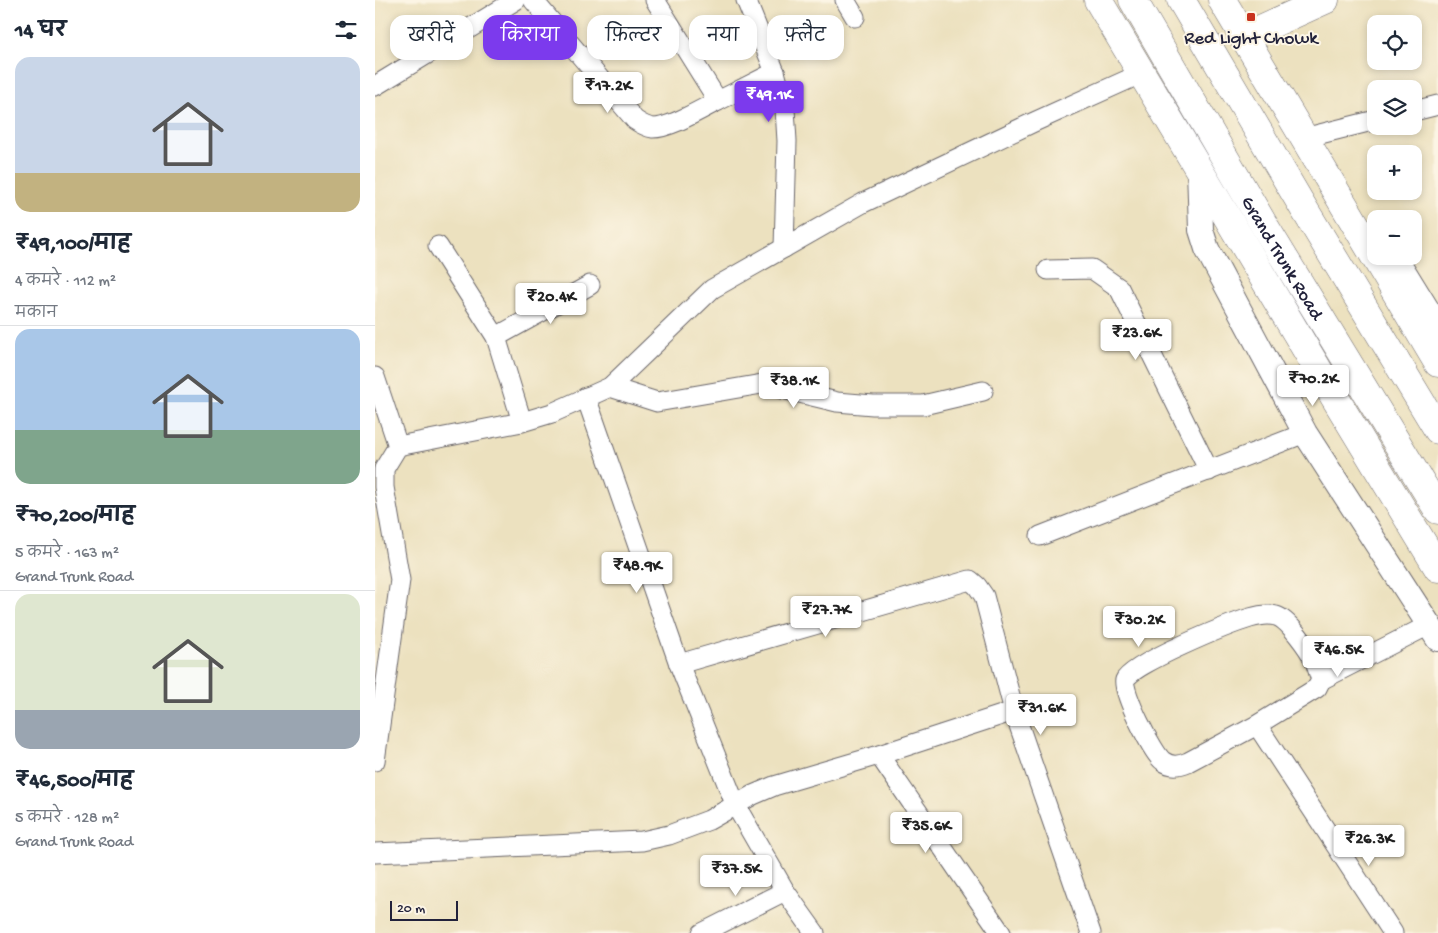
<!DOCTYPE html>
<html lang="hi">
<meta charset="utf-8">
<style>
:root{--surface:#fff;--page:#f6f6f7;--text:#1f2937;--muted:#747a83;--line:#e0e1e3;--accent:#7c3aed}
body{margin:0;font-family:"Gochi Hand","Playpen Sans Deva",sans-serif;background:var(--page);color:var(--text);height:100vh;display:flex;flex-direction:column;font-size:19px;white-space:nowrap}
*{box-sizing:border-box;margin:0}
p{font-size:16px;color:var(--muted)}
.icon{flex:none;width:28px;height:28px;fill:none;stroke:currentColor;stroke-width:2;stroke-linecap:round;stroke-linejoin:round}
.map{position:relative;flex:1;overflow:hidden}
.side{display:flex;flex-direction:column;background:var(--surface);width:375px}
.side>*{flex:none}
.top-card{position:absolute;left:15px;top:15px;width:475px;height:45px;display:flex;gap:10px}
.tools{position:absolute;left:992px;top:15px;display:grid;gap:10px}
.tools a{display:grid;place-items:center;width:55px;height:55px;border-radius:10px;background:var(--surface);box-shadow:0 2px 8px #0003;font-size:25px}
.scale{position:absolute;left:15px;bottom:12px;width:68px;box-sizing:border-box;padding-left:5px;border:2px solid #22223b;border-top:0;font-size:14px;line-height:18px;white-space:nowrap;color:#22223b;-webkit-text-stroke:4px #fcf5e5;paint-order:stroke}
.price{position:absolute;translate:-50% -42px;padding:0 11px;border-radius:5px;background:#fff;color:#222;font-size:16px;line-height:32px;filter:drop-shadow(0 1px 2px #0008)}
.price::after{content:'';position:absolute;left:50%;top:30px;width:15px;height:11px;margin-left:-8px;background:inherit;clip-path:polygon(0 0,100% 0,50% 100%)}
.price.current{background:var(--accent);color:#fff}
ul{padding:0;list-style:none}
li{display:grid;align-content:center;gap:10px;height:265px;padding:0 15px}
li+li{border-top:1px solid var(--line)}
li span{display:grid;place-items:center;height:155px;border-radius:15px;color:#555}
li>.icon{margin-inline-start:auto}
span .icon{width:90px;height:90px;fill:#fffc;stroke-width:1}
li b{font-size:21px}
h2{display:flex;justify-content:space-between;align-items:center;height:60px;padding:0 15px;font-size:21px}
.chip{padding:0 18px;border-radius:15px;background:var(--surface);box-shadow:0 2px 8px #0003;font-size:18px;line-height:45px}
.chip.current{background:var(--accent);color:#fff}
main{display:flex;flex:1;min-height:0}
.map>svg:first-child{display:block}
</style>
<main>
<section class="side">
<h2>14 घर<svg class="icon" aria-label="filters" viewBox="0 0 24 24"><path d="M4 7h16M4 17h16"/><circle cx="9" cy="7" r="2"/><circle cx="15" cy="17" r="2"/></svg></h2>
<ul>
<li><span style="background:linear-gradient(#c9d6e8 75%,#c2b280 0)"><svg class="icon" aria-label="home" viewBox="0 0 24 24"><path d="M3 11l9-7 9 7M6 9v11h12V9"/></svg></span><div><b>₹49,100/माह</b><p>4 कमरे · 112 m²</p><p>मकान</p></div></li>
<li><span style="background:linear-gradient(#a9c7e8 65%,#7fa58c 0)"><svg class="icon" aria-label="home" viewBox="0 0 24 24"><path d="M3 11l9-7 9 7M6 9v11h12V9"/></svg></span><div><b>₹70,200/माह</b><p>5 कमरे · 163 m²</p><p>Grand Trunk Road</p></div></li>
<li><span style="background:linear-gradient(#dfe7d0 75%,#9aa5b1 0)"><svg class="icon" aria-label="home" viewBox="0 0 24 24"><path d="M3 11l9-7 9 7M6 9v11h12V9"/></svg></span><div><b>₹46,500/माह</b><p>5 कमरे · 128 m²</p><p>Grand Trunk Road</p></div></li>
</ul>
</section>
<div class="map">
<svg width="1063" height="933" viewBox="0 0 1063 933">
<rect width="100%" height="100%" fill="#fcf5e5"/>
<filter id="ink" filterUnits="userSpaceOnUse"><feTurbulence type="fractalNoise" baseFrequency=".02" numOctaves="2"/><feDisplacementMap in="SourceGraphic" scale="10" xChannelSelector="R" yChannelSelector="G"/><feConvolveMatrix kernelMatrix="1 2 1 2 8 2 1 2 1" color-interpolation-filters="sRGB"/></filter>
<filter id="wash" filterUnits="userSpaceOnUse"><feTurbulence type="fractalNoise" baseFrequency=".0096" numOctaves="4" result="noise"/><feDisplacementMap in="SourceGraphic" scale="20" xChannelSelector="R" yChannelSelector="G"/><feGaussianBlur stdDeviation="1.12" result="paint"/><feColorMatrix in="noise" values="0 0 0 0 0 0 0 0 0 0 0 0 0 0 0 0 0 1.4 0 .05"/><feComposite in="paint" operator="in"/></filter>
<g filter="url(#wash)">
<rect width="100%" height="100%" fill="#ece1bf"/>
</g>
<g filter="url(#ink)">
<g fill="none" stroke-linecap="round" stroke-linejoin="round">
<defs>
<g id="minor">
<path d="M 158,0 L 260,120 C 266,124 271,127 278,128 C 296,128 326,109 343,101"/>
<path d="M 280,0 L 343,101 L 400,72"/>
<path d="M 371,0 L 400,72 L 410,109 L 412,141 L 409,248"/>
<path d="M 470,0 L 480,17"/>
<path d="M 0,86 L 141,0"/>
<path d="M 1039,111 L 1063,105"/>
<path d="M 929,138 L 1001,120"/>
<path d="M 63,246 L 121,337 L 147,422"/>
<path d="M 673,270 L 717,269 L 744,288 L 834,471"/>
<path d="M 121,337 L 215,285"/>
<path d="M 0,377 L 23,446"/>
<path d="M 235,387 L 282,402 L 387,384 L 462,402 L 498,405 L 548,405 L 608,391"/>
<path d="M 211,397 L 304,664 L 361,806 L 410,891 L 440,933"/>
<path d="M 665,536 L 930,433"/>
<path d="M 304,664 L 595,580 L 602,586 L 609,596 L 639,711 L 716,933"/>
<path d="M 946,680 L 1054,625"/>
<path d="M 882,725 L 942,688 L 946,680 C 944,674 942,667 940,662 C 935,650 913,619 901,616 C 894,614 882,616 875,618 C 855,624 756,664 750,680 C 746,690 778,754 788,761 C 796,767 804,766 813,762 L 882,725 L 1018,933"/>
<path d="M 504,755 L 626,933"/>
<path d="M 0,761 L 25,580 L 9,487 L 9,469 L 23,446 L 147,422 L 177,413 L 235,387 L 337,289 L 488,203 L 659,122 L 752,80 L 767,72"/>
<path d="M 0,853 L 267,841 L 294,835 L 334,820 L 378,795 L 399,786 L 504,755 L 639,711"/>
<path d="M 327,933 L 410,891"/>
</g>
<g id="tertiary">
<path d="M 824,168 L 826,230 L 832,249 L 930,433 L 1063,639"/>
<path d="M 1012,256 L 1023,262 L 1063,327"/>
</g>
<path id="primary" d="M 868,37 L 950,0"/>
<g id="trunk">
<path d="M 723,0 L 957,393 L 1063,568"/>
<path d="M 847,0 L 1063,363"/>
</g>
<g id="motorway">
<path id="s1" d="M 758,0 L 889,225 L 1063,510"/>
<path d="M 806,0 L 928,207 L 1063,430"/>
</g>
</defs>
<use href="#minor" stroke="#696569" stroke-width="21"/>
<use href="#tertiary" stroke="#696569" stroke-width="26"/>
<use href="#primary" stroke="#696569" stroke-width="29"/>
<use href="#trunk" stroke="#696569" stroke-width="29"/>
<use href="#motorway" stroke="#696569" stroke-width="29"/>
<use href="#minor" stroke="#fff" stroke-width="19"/>
<use href="#tertiary" stroke="#fff" stroke-width="24"/>
<use href="#primary" stroke="#fff" stroke-width="28"/>
<use href="#trunk" stroke="#fff" stroke-width="28"/>
<use href="#motorway" stroke="#fff" stroke-width="28"/>
</g>
</g>
<rect fill="#c8321e" stroke="#fcf5e5" stroke-width="2" x="871" y="12" width="10" height="10" rx="2.5"/>
<g text-anchor="middle" stroke-width="4" stroke-linejoin="round" paint-order="stroke">
<g font-size="19" fill="#22223b" stroke="#fcf5e5">
<text x="876" y="43">Red Light Chowk</text>
</g>
<g font-size="19" fill="#22223b" stroke="#fcf5e5">
<text dy="7" stroke="none"><textPath href="#s1" startOffset="298">Grand Trunk Road</textPath></text>
</g>
</g>
</svg>
<div class="tools">
<a><svg class="icon" aria-label="locate" viewBox="0 0 24 24"><circle cx="12" cy="12" r="6"/><path d="M12 2v4M12 18v4M2 12h4M18 12h4"/></svg></a>
<a><svg class="icon" aria-label="layers" viewBox="0 0 24 24"><path d="M12 4l9 5-9 5-9-5zM3 14l9 5 9-5"/></svg></a>
<a>+</a>
<a>−</a>
</div>
<div class="scale">20 m</div>
<b class="price" style="left:233px;top:114px">₹17.2K</b>
<b class="price current" style="left:394px;top:123px">₹49.1K</b>
<b class="price" style="left:176px;top:325px">₹20.4K</b>
<b class="price" style="left:761px;top:361px">₹23.6K</b>
<b class="price" style="left:938px;top:407px">₹70.2K</b>
<b class="price" style="left:419px;top:409px">₹38.1K</b>
<b class="price" style="left:262px;top:594px">₹48.9K</b>
<b class="price" style="left:451px;top:638px">₹27.7K</b>
<b class="price" style="left:764px;top:648px">₹30.2K</b>
<b class="price" style="left:963px;top:678px">₹46.5K</b>
<b class="price" style="left:666px;top:736px">₹31.6K</b>
<b class="price" style="left:551px;top:854px">₹35.6K</b>
<b class="price" style="left:994px;top:867px">₹26.3K</b>
<b class="price" style="left:361px;top:897px">₹37.5K</b>
<div class="top-card">
<a class="chip">खरीदें</a>
<a class="chip current">किराया</a>
<a class="chip">फ़िल्टर</a>
<a class="chip">नया</a>
<a class="chip">फ़्लैट</a>
</div>
</div>
</main>
